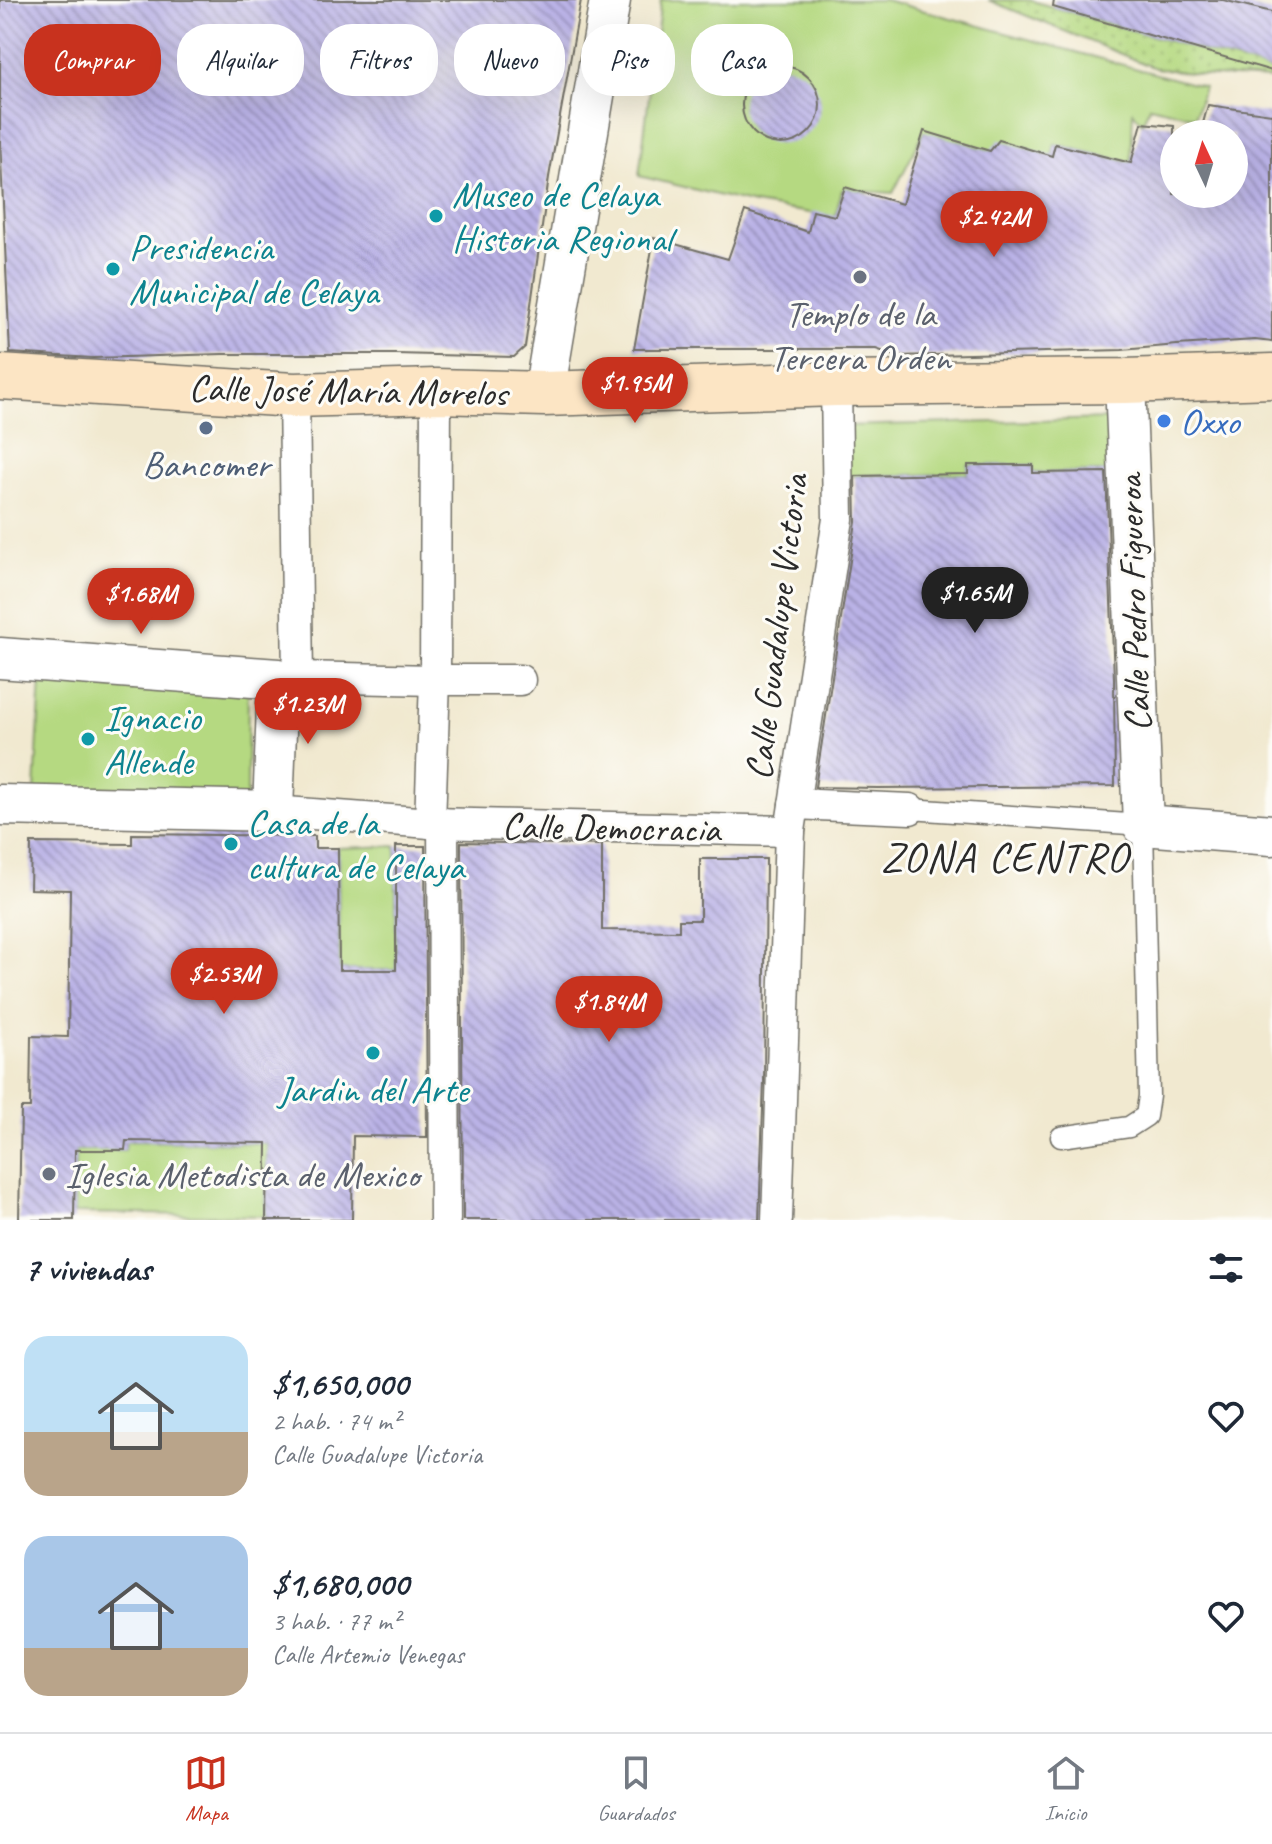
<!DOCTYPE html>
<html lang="es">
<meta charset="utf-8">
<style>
:root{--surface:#fff;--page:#f2f2f3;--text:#1f2937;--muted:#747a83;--line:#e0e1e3;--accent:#c8321e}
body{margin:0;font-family:Caveat,sans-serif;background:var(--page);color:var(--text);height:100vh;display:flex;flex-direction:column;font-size:30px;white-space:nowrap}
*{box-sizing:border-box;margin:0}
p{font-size:26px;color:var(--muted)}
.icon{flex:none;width:44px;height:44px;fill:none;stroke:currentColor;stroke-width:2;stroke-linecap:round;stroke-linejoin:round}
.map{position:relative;height:1220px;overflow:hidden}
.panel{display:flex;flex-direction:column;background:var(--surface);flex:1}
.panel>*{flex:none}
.top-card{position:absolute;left:24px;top:24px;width:800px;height:72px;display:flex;gap:16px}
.needle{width:52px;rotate:356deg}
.controls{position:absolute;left:1160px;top:120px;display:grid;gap:16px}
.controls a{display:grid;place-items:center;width:88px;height:88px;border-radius:50%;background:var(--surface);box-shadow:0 8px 32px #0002;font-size:40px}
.price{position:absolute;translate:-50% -68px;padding:0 18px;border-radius:28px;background:var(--accent);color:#fff;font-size:26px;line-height:52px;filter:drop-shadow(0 2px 4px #0008)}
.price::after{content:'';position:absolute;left:50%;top:48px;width:24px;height:18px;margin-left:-12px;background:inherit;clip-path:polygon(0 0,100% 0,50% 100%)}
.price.selected{background:#222;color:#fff}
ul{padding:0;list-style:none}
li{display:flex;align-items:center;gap:24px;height:200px;padding:0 24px}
li span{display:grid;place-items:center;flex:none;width:224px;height:160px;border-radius:24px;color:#555}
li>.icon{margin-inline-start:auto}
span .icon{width:96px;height:96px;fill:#fffc;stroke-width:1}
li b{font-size:34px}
h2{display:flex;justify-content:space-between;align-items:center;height:96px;padding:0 24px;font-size:34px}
.chip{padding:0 28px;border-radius:32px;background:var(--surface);box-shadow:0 8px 32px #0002;font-size:28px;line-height:72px}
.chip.selected{background:var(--accent);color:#fff}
.dock{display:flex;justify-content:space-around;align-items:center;height:112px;border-top:2px solid var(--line);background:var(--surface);font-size:22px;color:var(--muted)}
.dock a{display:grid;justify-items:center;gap:4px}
.dock .selected{color:var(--accent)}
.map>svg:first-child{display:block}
</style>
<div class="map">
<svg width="1272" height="1220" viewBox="0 0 1272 1220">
<defs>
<pattern id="grass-dots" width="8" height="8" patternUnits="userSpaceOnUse" patternTransform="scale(2)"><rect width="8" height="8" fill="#b5d981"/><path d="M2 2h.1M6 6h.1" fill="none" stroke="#9cba70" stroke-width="1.8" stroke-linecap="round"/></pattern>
<pattern id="building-back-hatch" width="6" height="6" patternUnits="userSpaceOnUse" patternTransform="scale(2)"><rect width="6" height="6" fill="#bab2e6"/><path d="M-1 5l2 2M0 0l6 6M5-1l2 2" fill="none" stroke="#9791bb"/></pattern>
</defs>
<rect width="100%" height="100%" fill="#fdfcf7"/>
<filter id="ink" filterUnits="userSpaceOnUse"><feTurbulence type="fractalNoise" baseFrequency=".0125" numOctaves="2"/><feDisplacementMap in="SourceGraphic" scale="16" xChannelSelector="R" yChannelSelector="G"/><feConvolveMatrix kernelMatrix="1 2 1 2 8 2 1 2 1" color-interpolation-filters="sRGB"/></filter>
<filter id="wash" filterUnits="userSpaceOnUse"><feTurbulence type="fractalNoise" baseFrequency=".006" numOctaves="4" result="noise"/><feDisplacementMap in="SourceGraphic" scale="32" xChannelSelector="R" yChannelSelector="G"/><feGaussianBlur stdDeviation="1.8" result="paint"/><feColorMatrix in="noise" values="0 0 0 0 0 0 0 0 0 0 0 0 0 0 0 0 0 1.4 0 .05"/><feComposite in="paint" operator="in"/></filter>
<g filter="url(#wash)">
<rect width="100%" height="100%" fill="#f1e9d0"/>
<path fill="url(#grass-dots)" stroke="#708256" stroke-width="2" d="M 988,0 L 1029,0 L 1272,71 L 1272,79 L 1212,76 L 1155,68 Z"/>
<g fill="#b5d981" stroke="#708256" stroke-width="2">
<path d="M 661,0 L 885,0 L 1204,87 L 1195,117 L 1150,106 L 1142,123 L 1133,111 L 1131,163 L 1055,144 L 1051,161 L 990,151 L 924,132 L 893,193 L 842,190 L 835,217 L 754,204 L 639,176 Z"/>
<path d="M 1110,419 L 1112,472 L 1033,473 L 1033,465 L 968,465 L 968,474 L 844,476 L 843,426 Z"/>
<path d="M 41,679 L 248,692 L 247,798 L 35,791 Z"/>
<path d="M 396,846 L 396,970 L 339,970 L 338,848 Z"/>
<path d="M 126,1141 L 267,1143 L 266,1216 L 74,1213 L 75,1150 L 125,1150 Z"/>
</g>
<g id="blocks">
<g fill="url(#building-back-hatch)">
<path d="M 0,0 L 581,0 L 549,177 L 525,347 L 514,357 L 396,354 L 222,354 L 93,358 L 10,353 L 0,139 Z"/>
<path d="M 1054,0 L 1223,0 L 1272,12 L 1272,71 L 1053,7 Z"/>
<circle cx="781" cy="105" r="39"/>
<path d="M 1208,105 L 1272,114 L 1272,342 L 1255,340 L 1177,345 L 1122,350 L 896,356 L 876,349 L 634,349 L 654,238 L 728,259 L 745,211 L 808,232 L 813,211 L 835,216 L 845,187 L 902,204 L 924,131 L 990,151 L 999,140 L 1052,156 L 1055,144 L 1131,163 L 1142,123 L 1174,126 L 1174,194 L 1234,194 L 1234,134 L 1200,134 Z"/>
<path d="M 968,465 L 1033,465 L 1033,473 L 1106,472 L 1114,679 L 1115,786 L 878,788 L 815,787 L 856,522 L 855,476 L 968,474 Z"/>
<path d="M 132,834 L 315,836 L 315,848 L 338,848 L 339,970 L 396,970 L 396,846 L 425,846 L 427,1137 L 353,1136 L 352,1220 L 266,1220 L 267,1143 L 126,1141 L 125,1150 L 75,1150 L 74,1220 L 19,1220 L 21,1108 L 30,1108 L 31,1036 L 68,1037 L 70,890 L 30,889 L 31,843 L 132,844 Z"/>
<path d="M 461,842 L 602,845 L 602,930 L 679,931 L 679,920 L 700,920 L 700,859 L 766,859 L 764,1081 L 759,1220 L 463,1220 Z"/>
</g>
</g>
</g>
<g filter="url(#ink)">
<use href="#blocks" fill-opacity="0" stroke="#706e65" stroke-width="2"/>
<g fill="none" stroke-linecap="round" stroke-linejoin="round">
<defs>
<path id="service" d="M 910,809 L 1143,825 L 1149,1096 L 1146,1116 L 1129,1127 L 1061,1137"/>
<g id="pedestrian">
<path d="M 294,395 L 298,677"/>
<path d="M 280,679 L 298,677 L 435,680 L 520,680"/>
<path d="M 794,804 L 910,809"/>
<path d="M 273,811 L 430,823 L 790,831"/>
<path d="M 430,823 L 435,680 L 436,391"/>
<path d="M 443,823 L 445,1220"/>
<path d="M 777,1220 L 790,831 L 838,519 L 836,384"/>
</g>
<g id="minor">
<path d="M 1125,381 L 1143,825 L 1272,835"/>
<path d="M 544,394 L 610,0"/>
<path d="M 0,658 L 278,679 L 273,811 L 0,805"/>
</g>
<path id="secondary" d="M 0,377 L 294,395 L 436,391 L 544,394 L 836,384 L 1125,381 L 1272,376"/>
</defs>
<use href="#service" stroke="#706e65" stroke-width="23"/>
<use href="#pedestrian" stroke="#706e65" stroke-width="33"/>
<use href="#minor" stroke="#706e65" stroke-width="43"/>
<use href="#secondary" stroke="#706e65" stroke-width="47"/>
<use href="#service" stroke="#fff" stroke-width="20"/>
<use href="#pedestrian" stroke="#fff" stroke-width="30"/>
<use href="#minor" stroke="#fff" stroke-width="40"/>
<use href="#secondary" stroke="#fce5c4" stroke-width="44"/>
</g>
</g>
<g fill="#0f9aa8" stroke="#fdfcf7" stroke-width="3">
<circle cx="436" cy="216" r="8"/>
<circle cx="113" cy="269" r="8"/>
<circle cx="88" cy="739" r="8"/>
<circle cx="231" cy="844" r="8"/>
<circle cx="373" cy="1053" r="8"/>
</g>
<g fill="#6b7280" stroke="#fdfcf7" stroke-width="3">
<circle cx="860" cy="277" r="8"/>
<circle cx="49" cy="1174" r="8"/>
</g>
<circle fill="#3f7fe0" stroke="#fdfcf7" stroke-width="3" cx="1164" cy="421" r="8"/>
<circle fill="#5c6f8a" stroke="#fdfcf7" stroke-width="3" cx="206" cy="428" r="8"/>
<g text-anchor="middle" stroke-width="6" stroke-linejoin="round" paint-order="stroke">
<g font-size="38" fill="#0d838f" stroke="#fdfcf7" text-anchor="start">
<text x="452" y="207">Museo de Celaya<tspan x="452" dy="44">Historia Regional</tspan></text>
<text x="129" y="260">Presidencia<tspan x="129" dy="44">Municipal de Celaya</tspan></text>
<text x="104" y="730">Ignacio<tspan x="104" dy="44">Allende</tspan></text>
<text x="247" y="835">Casa de la<tspan x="247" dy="44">cultura de Celaya</tspan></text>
<text x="373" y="1102" text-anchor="middle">Jardin del Arte</text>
</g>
<g font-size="38" fill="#5b616d" stroke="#fdfcf7">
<text x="860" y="326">Templo de la<tspan x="860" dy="44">Tercera Orden</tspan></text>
<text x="65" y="1187" text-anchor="start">Iglesia Metodista de Mexico</text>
</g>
<g font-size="38" fill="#2b2b2b" stroke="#fdfcf7">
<text transform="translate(348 390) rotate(1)" y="13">Calle José María Morelos</text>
<text transform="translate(1133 603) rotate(-92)" y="13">Calle Pedro Figueroa</text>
<text transform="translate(776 627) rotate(-83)" y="13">Calle Guadalupe Victoria</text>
<text transform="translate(611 827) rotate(1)" y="13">Calle Democracia</text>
</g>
<g font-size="38" fill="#366cbe" stroke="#fdfcf7" text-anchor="start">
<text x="1180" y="434">Oxxo</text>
</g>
<g font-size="38" fill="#4e5e75" stroke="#fdfcf7">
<text x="206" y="477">Bancomer</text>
</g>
<g font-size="42" letter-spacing="2" fill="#2b2b2b" stroke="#fdfcf7">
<text x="1005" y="871">ZONA CENTRO</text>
</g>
</g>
</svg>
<div class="controls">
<a><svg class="needle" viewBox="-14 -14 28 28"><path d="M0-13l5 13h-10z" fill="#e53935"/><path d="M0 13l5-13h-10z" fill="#747a83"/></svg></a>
</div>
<b class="price" style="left:994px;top:259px">$2.42M</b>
<b class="price" style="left:635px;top:425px">$1.95M</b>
<b class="price selected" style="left:975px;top:635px">$1.65M</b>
<b class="price" style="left:141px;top:636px">$1.68M</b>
<b class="price" style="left:308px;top:746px">$1.23M</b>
<b class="price" style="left:224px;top:1016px">$2.53M</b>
<b class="price" style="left:609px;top:1044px">$1.84M</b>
<div class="top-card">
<a class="chip selected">Comprar</a>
<a class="chip">Alquilar</a>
<a class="chip">Filtros</a>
<a class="chip">Nuevo</a>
<a class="chip">Piso</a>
<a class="chip">Casa</a>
</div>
</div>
<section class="panel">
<h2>7 viviendas<svg class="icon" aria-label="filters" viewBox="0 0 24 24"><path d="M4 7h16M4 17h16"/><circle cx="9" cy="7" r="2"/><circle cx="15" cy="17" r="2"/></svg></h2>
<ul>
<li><span style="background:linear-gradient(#bfe0f5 60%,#b9a48a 0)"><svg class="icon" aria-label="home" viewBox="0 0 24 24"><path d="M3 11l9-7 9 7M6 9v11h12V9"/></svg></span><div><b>$1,650,000</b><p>2 hab. · 74 m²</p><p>Calle Guadalupe Victoria</p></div><svg class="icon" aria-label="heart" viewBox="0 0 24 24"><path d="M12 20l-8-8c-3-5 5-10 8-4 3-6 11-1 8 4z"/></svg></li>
<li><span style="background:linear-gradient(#a9c7e8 70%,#b9a48a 0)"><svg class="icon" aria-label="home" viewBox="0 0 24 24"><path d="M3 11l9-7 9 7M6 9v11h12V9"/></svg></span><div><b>$1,680,000</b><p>3 hab. · 77 m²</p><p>Calle Artemio Venegas</p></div><svg class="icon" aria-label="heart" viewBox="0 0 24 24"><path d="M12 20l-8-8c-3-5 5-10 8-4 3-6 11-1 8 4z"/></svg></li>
</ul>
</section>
<nav class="dock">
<a class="selected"><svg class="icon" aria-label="map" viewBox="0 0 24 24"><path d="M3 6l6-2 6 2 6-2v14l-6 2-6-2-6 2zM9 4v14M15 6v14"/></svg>Mapa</a>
<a><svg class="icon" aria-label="saved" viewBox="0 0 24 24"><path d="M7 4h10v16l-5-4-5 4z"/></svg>Guardados</a>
<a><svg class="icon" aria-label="home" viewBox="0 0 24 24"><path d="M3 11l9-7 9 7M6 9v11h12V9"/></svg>Inicio</a>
</nav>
